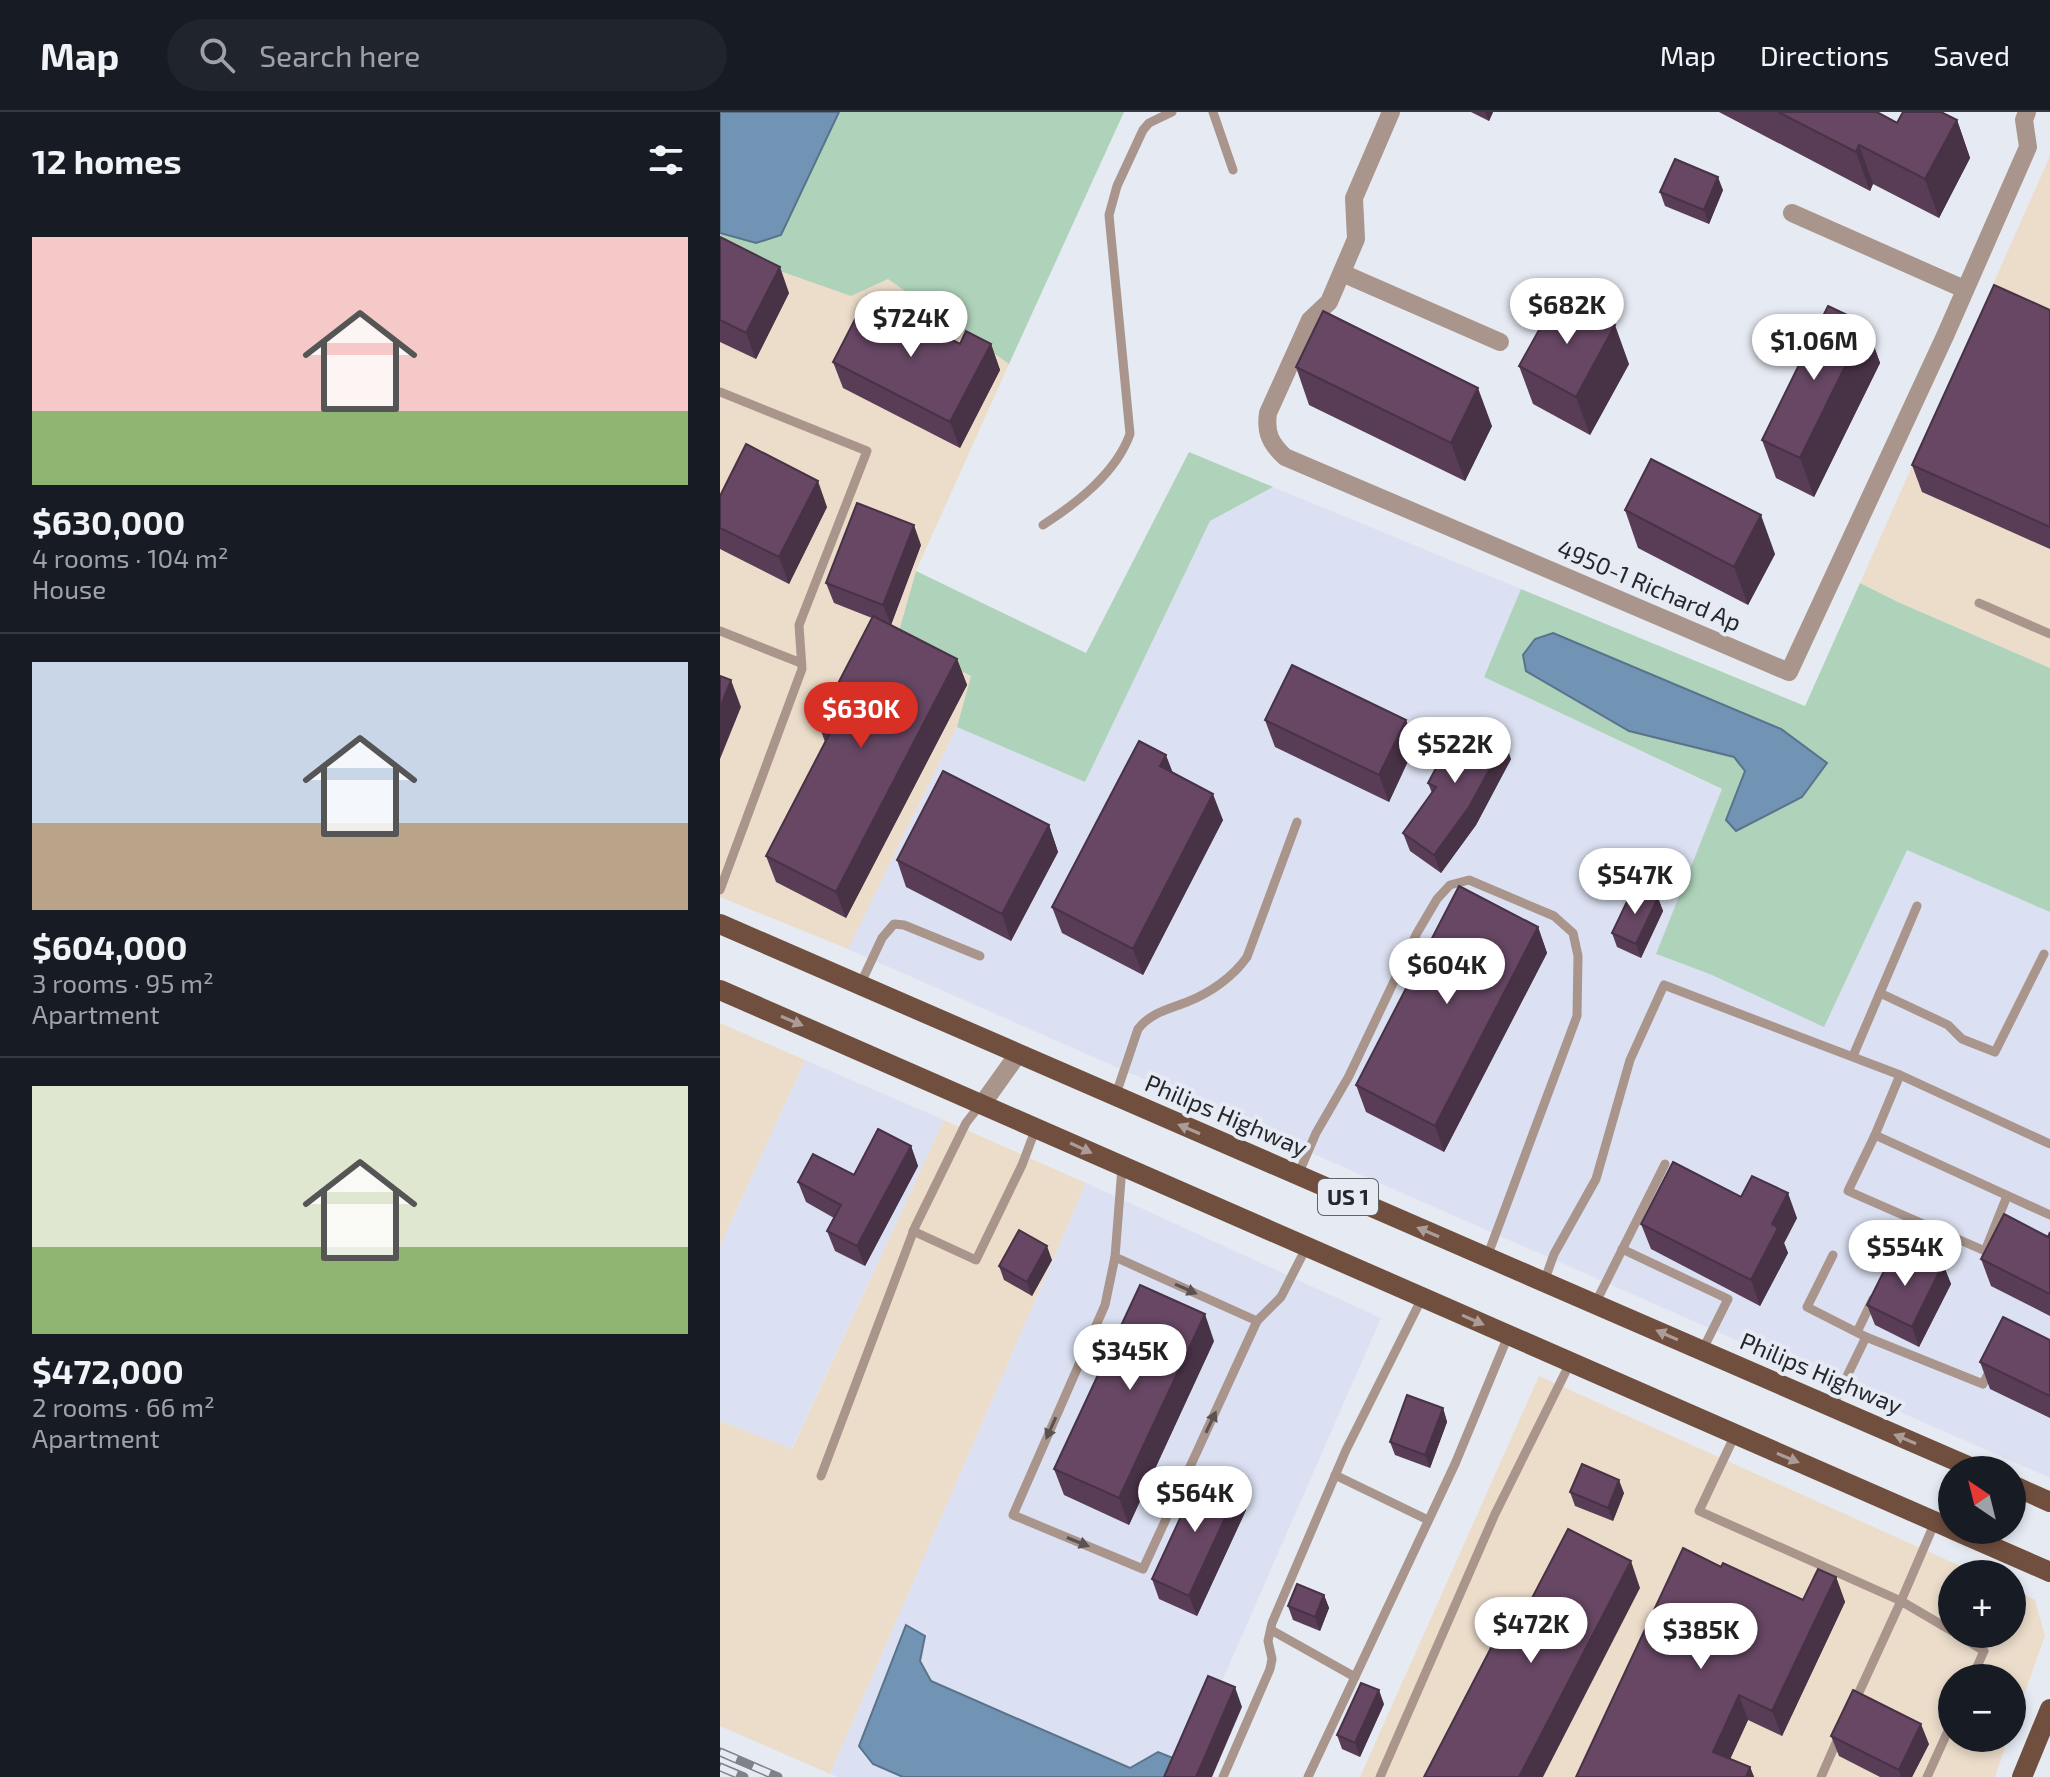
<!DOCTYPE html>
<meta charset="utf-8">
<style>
:root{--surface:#171b24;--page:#20242c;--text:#f1f3f6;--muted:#9ea1a6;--line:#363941;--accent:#d93025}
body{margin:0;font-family:"Exo 2",sans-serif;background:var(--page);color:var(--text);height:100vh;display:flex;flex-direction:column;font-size:30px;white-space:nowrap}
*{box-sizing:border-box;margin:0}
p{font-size:26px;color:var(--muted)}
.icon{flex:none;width:44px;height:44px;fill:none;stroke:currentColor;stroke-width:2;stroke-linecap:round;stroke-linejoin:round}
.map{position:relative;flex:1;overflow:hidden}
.sheet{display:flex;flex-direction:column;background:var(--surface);width:720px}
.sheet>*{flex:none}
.needle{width:52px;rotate:325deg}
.controls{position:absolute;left:1218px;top:1344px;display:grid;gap:16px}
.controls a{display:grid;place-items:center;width:88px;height:88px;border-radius:50%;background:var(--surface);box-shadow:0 4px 12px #0003;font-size:40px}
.price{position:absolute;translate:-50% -68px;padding:0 18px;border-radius:28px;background:#fff;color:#222;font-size:26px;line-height:52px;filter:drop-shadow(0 2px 4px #0008)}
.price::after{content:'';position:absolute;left:50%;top:48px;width:24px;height:18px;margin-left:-12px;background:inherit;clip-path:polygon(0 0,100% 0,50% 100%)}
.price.selected{background:var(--accent);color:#fff}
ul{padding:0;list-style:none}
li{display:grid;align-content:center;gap:16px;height:424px;padding:0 32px}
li+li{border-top:2px solid var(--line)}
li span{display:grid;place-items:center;height:248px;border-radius:0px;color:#555}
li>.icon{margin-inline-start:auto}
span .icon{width:144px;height:144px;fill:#fffc;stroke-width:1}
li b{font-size:34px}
h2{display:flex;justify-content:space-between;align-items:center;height:96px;padding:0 32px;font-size:34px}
header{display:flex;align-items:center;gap:48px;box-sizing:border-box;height:112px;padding:0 40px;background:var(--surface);border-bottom:2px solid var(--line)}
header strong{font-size:38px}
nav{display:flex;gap:44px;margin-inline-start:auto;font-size:28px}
.search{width:560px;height:72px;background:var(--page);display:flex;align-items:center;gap:20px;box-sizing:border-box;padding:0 28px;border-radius:44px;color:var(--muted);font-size:30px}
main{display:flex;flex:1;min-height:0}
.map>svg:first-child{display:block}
</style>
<header>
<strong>Map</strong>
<div class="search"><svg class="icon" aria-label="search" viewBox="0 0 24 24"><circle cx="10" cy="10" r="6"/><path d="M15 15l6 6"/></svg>Search here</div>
<nav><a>Map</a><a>Directions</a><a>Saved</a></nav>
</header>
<main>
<section class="sheet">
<h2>12 homes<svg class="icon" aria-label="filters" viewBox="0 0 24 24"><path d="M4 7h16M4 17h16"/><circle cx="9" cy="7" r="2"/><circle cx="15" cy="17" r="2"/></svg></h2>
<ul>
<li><span style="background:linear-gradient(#f6c9c9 70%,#8fb573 0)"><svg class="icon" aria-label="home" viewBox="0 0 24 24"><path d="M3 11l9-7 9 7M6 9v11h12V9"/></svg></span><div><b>$630,000</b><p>4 rooms · 104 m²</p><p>House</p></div></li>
<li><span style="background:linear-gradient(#c9d6e8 65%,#b9a48a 0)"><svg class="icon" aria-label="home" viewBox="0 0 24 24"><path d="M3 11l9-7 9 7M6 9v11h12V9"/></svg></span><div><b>$604,000</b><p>3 rooms · 95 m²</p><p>Apartment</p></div></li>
<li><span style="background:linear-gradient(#dfe7d0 65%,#8fb573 0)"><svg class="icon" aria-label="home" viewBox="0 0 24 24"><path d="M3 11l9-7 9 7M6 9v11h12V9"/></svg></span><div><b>$472,000</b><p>2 rooms · 66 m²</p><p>Apartment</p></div></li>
</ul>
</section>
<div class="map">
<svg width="1330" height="1665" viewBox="0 0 1330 1665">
<rect width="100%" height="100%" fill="#e6eaf3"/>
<g fill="#dbe1f2">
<path d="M 553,375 L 801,477 L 765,565 L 1002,678 L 937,843 L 992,863 L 1187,737 L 1330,800 L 1330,1366 L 128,837 L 237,615 L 365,670 L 490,409 Z"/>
<path d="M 85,948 L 224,1008 L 71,1338 L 0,1309 L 0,1134 Z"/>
<path d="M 366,1071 L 661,1206 L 460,1665 L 118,1665 L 110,1662 Z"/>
</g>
<g fill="#ecddcb">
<path d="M 1330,44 L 1330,556 L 1178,490 L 1140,471 Z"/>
<path d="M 0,138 L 168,167 L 289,252 L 196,459 L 177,525 L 252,564 L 237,615 L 128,837 L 0,785 Z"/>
<path d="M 0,911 L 85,948 L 0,1134 Z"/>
<path d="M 224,1008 L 366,1071 L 110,1662 L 0,1614 L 0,1309 L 72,1337 Z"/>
<path d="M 819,1264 L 1258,1462 L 1232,1462 L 1232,1522 L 1292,1522 L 1292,1477 L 1315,1488 L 1325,1524 L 1292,1616 L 1292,1566 L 1232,1566 L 1232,1626 L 1288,1626 L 1275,1665 L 640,1665 Z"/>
</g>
<g fill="#afd3ba" fill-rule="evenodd">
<path d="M 119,0 L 404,0 L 289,252 L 168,167 L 131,184 L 0,138 L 0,121 L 36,131 L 61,123 Z"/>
<path d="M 469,340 L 553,375 L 490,409 L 365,670 L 237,615 L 251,564 L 177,526 L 196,459 L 366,541 Z"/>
<path d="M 1140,471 L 1178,490 L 1330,556 L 1330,800 L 1187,738 L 1104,915 L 992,863 L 936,842 L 1002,677 L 764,565 L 801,477 L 1085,594 ZM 1014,645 L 1082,685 L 1006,708 L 1025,659 Z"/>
</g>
<g fill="#7193b4" stroke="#5a738b" stroke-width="2">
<path d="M 0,0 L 119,0 L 61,123 L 36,131 L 0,121 Z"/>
<path d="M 833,521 L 1061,617 L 1107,651 L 1082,685 L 1016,719 L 1006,708 L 1025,659 L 1014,645 L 909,619 L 806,559 L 803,543 L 815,527 Z"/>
<path d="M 186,1513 L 205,1524 L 200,1549 L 211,1569 L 410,1656 L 438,1640 L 466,1651 L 460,1665 L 183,1665 L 153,1652 L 139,1634 Z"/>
</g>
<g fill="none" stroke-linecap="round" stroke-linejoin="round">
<g stroke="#a9958b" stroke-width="9">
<path d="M 493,0 L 513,58"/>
<path d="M 0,280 L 147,339 L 79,513 L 82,557 L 0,778"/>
<path d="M 323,413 C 357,391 396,361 410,322 L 389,103 L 397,74 L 423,18 L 429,11 L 452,0"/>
<path d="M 1259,491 L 1330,522"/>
<path d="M 0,519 L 81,551"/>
<path d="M 140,873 L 162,826 L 174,812 L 184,813 L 260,844"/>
<path d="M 1160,881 L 1228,913 L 1242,927 L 1275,940 L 1324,842"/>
<path d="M 1133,944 L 1197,794"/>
<path d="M 1180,963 L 1330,1032"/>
<path d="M 395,985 L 418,917 C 430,901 449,897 467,890 C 490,881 513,865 527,845 L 577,710"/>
<path d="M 1155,1023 L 1128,1079 L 1265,1139 L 1287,1084"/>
<path d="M 402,1055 L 395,1145 L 385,1193 L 293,1403 L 423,1457 L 537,1209 L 561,1185 L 586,1136"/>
<path d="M 578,1063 L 596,1021 L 629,964 L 697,821 L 717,787 L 730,773 L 749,768 L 834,804 L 853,821 L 858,844 L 857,904 L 767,1145"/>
<path d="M 193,1119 L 256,1148 L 302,1053 L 316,1016"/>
<path d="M 902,1137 L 1008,1187 L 982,1239"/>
<path d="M 1113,1143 L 1087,1195 L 1146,1225"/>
<path d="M 395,1145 L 537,1209"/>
<path d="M 824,1170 L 834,1142 L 876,1067 L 910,948 L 944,873 L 1180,963 L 1155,1023 L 1330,1103"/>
<path d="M 875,1192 L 945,1052"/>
<path d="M 1137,1220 L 1153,1187"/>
<path d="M 1112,1295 L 1146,1225 L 1263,1272 L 1270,1258"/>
<path d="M 1015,1323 L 979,1399 L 1181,1489 L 1135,1589"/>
<path d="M 615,1363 L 708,1408"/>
<path d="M 101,1364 L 195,1115 L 246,1011 L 260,993"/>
<path d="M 1215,1410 L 1181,1489 L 1232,1519"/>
<path d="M 551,1518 L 635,1565"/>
<path d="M 1236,1522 L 1264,1539 L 1252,1566"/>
<path d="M 503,1665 L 550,1557 L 552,1547 L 548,1529 L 552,1511 L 626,1338 L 702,1186"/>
<path d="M 588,1665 L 735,1352 L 788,1224"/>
<path d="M 660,1665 L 775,1402 L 850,1251"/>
<path d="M 1101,1665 L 1119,1624"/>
<path d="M 1207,1665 L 1232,1610"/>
</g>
<g stroke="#a9958b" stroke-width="18">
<path d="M 671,0 L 634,86 L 636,127 L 609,190 L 590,208 L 548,301 C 545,321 551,332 565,345 L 1069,560 L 1225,224 L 1308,35 L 1304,8 L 1307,0"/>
<path d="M 1072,101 L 1244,177"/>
<path d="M 622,161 L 780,230"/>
<path d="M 263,991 L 298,942"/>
</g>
<g stroke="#704f3e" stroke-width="20">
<path d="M 0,812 L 1257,1358"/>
<path d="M 0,878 L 1232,1417"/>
<path d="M 1292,1373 L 1330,1390"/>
<path d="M 1234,1418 L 1330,1460"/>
<path d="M 1302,1665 L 1330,1597"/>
</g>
<defs>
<g id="rail">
<path d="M 0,1640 L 58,1665"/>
<path d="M 0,1655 L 24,1665"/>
</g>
</defs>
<use href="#rail" stroke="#7f8288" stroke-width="9"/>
<use href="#rail" stroke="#e6eaf3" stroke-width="6" stroke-dasharray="18" stroke-linecap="butt"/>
</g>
<g fill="#593d56">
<path d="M 751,0 L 773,0 L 769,9 Z"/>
<path d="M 999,0 L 1157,0 L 1177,11 L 1237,8 L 1250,46 L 1219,106 L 1153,72 L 1150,79 Z"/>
<path d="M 1003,78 L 989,112 L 945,94 L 940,80 Z"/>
<path d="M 0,125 L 69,181 L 36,247 L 0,230 Z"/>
<path d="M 1330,198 L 1330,437 L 1202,380 L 1192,353 Z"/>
<path d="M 1146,212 L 1160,251 L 1094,385 L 1056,366 L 1042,328 Z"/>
<path d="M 240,232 L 271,232 L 280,258 L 240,336 L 123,276 L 113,250 Z"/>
<path d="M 909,252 L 870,323 L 813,292 L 799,254 Z"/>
<path d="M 576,255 L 772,314 L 745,369 L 589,293 Z"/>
<path d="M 0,384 L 107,395 L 69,472 L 0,437 Z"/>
<path d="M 905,398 L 1055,442 L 1028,493 L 918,436 Z"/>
<path d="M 201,433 L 171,513 L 237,547 L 247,573 L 126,806 L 56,770 L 46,744 L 105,630 L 98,610 L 152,506 L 114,491 L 106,471 Z"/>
<path d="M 545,608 L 686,608 L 695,634 L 669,690 L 555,635 Z"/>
<path d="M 791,647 L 756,713 L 721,761 L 690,739 L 683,721 L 712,681 L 708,671 Z"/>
<path d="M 453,661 L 503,708 L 423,863 L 342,821 L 332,795 Z"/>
<path d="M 329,713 L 338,740 L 291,829 L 186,775 L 177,748 Z"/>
<path d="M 938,786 L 943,799 L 921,846 L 897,835 L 892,821 Z"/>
<path d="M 818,815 L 827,841 L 724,1040 L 646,1000 L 636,973 Z"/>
<path d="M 191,1034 L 198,1054 L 145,1154 L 115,1139 L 107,1119 L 114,1106 L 86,1090 L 78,1070 L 134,1063 Z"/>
<path d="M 1021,1085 L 1077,1106 L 1064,1131 L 1068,1141 L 1040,1194 L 931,1137 L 921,1112 Z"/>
<path d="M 1330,1120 L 1330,1204 L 1271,1174 L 1261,1147 L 1328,1125 Z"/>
<path d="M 332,1148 L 312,1184 L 284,1168 L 279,1154 Z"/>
<path d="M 1223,1152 L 1231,1172 L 1199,1235 L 1155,1213 L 1147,1193 L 1199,1154 Z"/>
<path d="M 1330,1228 L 1330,1306 L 1270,1277 L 1260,1250 Z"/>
<path d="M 494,1229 L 409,1413 L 344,1383 L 334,1357 Z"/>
<path d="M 723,1296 L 727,1310 L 710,1356 L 675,1343 L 670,1330 Z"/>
<path d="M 518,1378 L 526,1398 L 477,1504 L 439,1487 L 432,1467 Z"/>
<path d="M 850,1380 L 904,1381 L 893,1409 L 855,1394 Z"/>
<path d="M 1001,1455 L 1083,1488 L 1116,1465 L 1125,1490 L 1062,1624 L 1028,1608 L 1010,1647 L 1030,1655 L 1034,1665 L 856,1665 Z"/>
<path d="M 604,1483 L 609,1496 L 600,1519 L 573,1508 L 568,1494 Z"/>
<path d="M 664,1592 L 640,1645 L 622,1637 L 617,1623 Z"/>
<path d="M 1111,1624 L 1209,1632 L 1192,1665 L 1160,1665 L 1119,1644 Z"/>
</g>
<g fill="#483246">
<path d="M 765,0 L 773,0 L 769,9 Z"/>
<path d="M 1237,8 L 1250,46 L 1219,106 L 1205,67 Z"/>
<path d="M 1139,33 L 1153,72 L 1150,79 L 1136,40 Z"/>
<path d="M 998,65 L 1003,78 L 989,112 L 984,98 Z"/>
<path d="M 60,155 L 69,181 L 36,247 L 26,221 Z"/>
<path d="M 1146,212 L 1160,251 L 1094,385 L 1080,346 Z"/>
<path d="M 895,213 L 909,252 L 870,323 L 856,285 Z"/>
<path d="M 271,232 L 280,258 L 240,336 L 230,310 Z"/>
<path d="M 758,276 L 772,314 L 745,369 L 731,331 Z"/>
<path d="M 98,369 L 107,395 L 69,472 L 59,445 Z"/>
<path d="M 1041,403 L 1055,442 L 1028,493 L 1014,455 Z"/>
<path d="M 194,413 L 201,433 L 171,513 L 163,493 Z"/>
<path d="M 237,547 L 247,573 L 126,806 L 116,780 Z"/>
<path d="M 11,568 L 21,595 L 0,647 L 0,596 Z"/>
<path d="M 686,608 L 695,634 L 669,690 L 659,663 Z"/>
<path d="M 785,629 L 791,647 L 756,713 L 721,761 L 714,743 Z"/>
<path d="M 446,643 L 456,669 L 440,654 Z"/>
<path d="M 493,682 L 503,708 L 423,863 L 413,837 Z"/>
<path d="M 329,713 L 338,740 L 291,829 L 282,802 Z"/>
<path d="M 938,786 L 943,799 L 921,846 L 916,832 Z"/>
<path d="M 818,815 L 827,841 L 724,1040 L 715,1014 Z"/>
<path d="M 191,1034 L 198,1054 L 145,1154 L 137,1134 Z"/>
<path d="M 1068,1081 L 1077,1106 L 1064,1131 L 1068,1141 L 1040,1194 L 1031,1168 L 1052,1112 Z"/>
<path d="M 327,1134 L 332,1148 L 312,1184 L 307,1170 Z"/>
<path d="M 1223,1152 L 1231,1172 L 1199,1235 L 1192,1215 Z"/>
<path d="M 485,1202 L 494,1229 L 409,1413 L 399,1386 Z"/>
<path d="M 723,1296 L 727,1310 L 710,1356 L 705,1343 Z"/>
<path d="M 899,1368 L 904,1381 L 893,1409 L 888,1396 Z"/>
<path d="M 518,1378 L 526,1398 L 477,1504 L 469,1484 Z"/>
<path d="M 911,1449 L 920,1476 L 823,1665 L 799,1665 Z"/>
<path d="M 1116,1465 L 1125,1490 L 1062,1624 L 1052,1599 Z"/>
<path d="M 604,1483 L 609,1496 L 600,1519 L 595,1505 Z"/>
<path d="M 515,1575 L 522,1595 L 492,1665 L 476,1665 Z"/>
<path d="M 659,1578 L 664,1592 L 640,1645 L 635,1631 Z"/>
<path d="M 1019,1583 L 1028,1608 L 1002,1665 L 993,1640 Z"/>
<path d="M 1201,1612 L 1209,1632 L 1192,1665 L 1181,1665 L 1179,1658 Z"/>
<path d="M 1030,1655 L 1034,1665 L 1026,1665 Z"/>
</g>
<g fill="#674764" stroke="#483246" stroke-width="2">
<path d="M 1058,0 L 1157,0 L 1177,11 L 1183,0 L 1221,0 L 1237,8 L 1205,67 L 1139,33 L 1136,40 Z"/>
<path d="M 955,47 L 998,65 L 984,98 L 940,80 Z"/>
<path d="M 0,125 L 60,155 L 26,221 L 0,208 Z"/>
<path d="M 1274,173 L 1330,198 L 1330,415 L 1192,353 Z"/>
<path d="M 839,182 L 895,213 L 856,285 L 799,254 Z"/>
<path d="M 147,184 L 240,232 L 246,219 L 271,232 L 230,310 L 113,250 Z"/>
<path d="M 1108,194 L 1146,212 L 1080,346 L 1042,328 Z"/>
<path d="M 603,199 L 758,276 L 731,331 L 576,255 Z"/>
<path d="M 26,332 L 98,369 L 59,445 L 0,416 L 0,384 Z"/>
<path d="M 931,347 L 1041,403 L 1014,455 L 905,398 Z"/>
<path d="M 137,391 L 194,413 L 163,493 L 106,471 Z"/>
<path d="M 153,504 L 237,547 L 116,780 L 46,744 L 112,617 L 98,610 Z"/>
<path d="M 572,553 L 686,608 L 659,663 L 545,608 Z"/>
<path d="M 0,564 L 11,568 L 0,596 Z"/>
<path d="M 743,606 L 785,629 L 749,695 L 714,743 L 683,721 L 716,675 L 708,671 Z"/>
<path d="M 419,629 L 446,643 L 440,654 L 493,682 L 413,837 L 332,795 Z"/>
<path d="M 223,659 L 329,713 L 282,802 L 177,748 Z"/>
<path d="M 739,774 L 818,815 L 715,1014 L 636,973 Z"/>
<path d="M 914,775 L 938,786 L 916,832 L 892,821 Z"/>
<path d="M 158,1017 L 191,1034 L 137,1134 L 107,1119 L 121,1093 L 78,1070 L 93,1042 L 134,1063 Z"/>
<path d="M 953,1050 L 1021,1085 L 1032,1064 L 1068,1081 L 1052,1112 L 1058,1116 L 1031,1168 L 921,1112 Z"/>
<path d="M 1284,1102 L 1328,1125 L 1330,1120 L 1330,1182 L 1261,1147 Z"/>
<path d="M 299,1118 L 327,1134 L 307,1170 L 279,1154 Z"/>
<path d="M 1173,1141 L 1199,1154 L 1204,1143 L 1223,1152 L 1192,1215 L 1147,1193 Z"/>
<path d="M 420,1173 L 485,1202 L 399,1386 L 334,1357 Z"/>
<path d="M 1283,1205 L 1330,1228 L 1330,1284 L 1260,1250 Z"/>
<path d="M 687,1283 L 723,1296 L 705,1343 L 670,1330 Z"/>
<path d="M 862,1352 L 899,1368 L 888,1396 L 850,1380 Z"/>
<path d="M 481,1361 L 518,1378 L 469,1484 L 432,1467 Z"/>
<path d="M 848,1417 L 911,1449 L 799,1665 L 704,1665 L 788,1503 L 800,1509 Z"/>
<path d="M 963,1436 L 1001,1455 L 1003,1451 L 1083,1488 L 1098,1457 L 1116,1465 L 1052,1599 L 1019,1583 L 993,1640 L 1030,1655 L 1026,1665 L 856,1665 Z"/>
<path d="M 577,1472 L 604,1483 L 595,1505 L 568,1494 Z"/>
<path d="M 488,1564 L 515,1575 L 476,1665 L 444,1665 Z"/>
<path d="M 641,1571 L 659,1578 L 635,1631 L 617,1623 Z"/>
<path d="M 1133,1578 L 1201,1612 L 1179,1658 L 1111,1624 Z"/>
</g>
<defs><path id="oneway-solid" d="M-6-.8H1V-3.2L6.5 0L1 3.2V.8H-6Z" transform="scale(2)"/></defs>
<g fill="#ab9c98">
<use href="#oneway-solid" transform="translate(72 909) rotate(23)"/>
<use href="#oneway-solid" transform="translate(469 1017) rotate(-157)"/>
<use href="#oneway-solid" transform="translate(361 1036) rotate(25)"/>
<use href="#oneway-solid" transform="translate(708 1120) rotate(-157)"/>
<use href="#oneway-solid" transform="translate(753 1208) rotate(24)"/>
<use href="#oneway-solid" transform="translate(947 1223) rotate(-156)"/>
<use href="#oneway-solid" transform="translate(1185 1327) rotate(-157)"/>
<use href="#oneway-solid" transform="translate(1068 1346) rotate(23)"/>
</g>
<g fill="#5a5351">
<use href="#oneway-solid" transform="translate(466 1177) rotate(24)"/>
<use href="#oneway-solid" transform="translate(491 1310) rotate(-65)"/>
<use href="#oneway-solid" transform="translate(331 1316) rotate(114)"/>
<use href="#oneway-solid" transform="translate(358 1430) rotate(22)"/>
</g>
<g text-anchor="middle" stroke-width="8" stroke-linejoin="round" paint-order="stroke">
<rect fill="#e6eaf3" stroke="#5f6266" stroke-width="2" x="598" y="1067" width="60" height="36" rx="6"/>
<g font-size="22" font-weight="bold" fill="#25272a">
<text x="628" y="1093">US 1</text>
</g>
<g font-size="24" fill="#25272a" stroke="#e6eaf3">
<text transform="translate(929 474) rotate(23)" y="8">4950-1 Richard Ap</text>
<text transform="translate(506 1004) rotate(23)" y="8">Philips Highway</text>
<text transform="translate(1101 1262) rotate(23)" y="8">Philips Highway</text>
</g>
</g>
</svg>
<div class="controls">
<a><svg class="needle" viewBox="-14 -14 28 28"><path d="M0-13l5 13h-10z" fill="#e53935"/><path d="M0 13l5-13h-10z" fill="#9ea1a6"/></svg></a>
<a>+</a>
<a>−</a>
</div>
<b class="price" style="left:847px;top:234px">$682K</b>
<b class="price" style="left:191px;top:247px">$724K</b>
<b class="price" style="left:1094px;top:270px">$1.06M</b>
<b class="price selected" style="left:141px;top:638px">$630K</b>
<b class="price" style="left:735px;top:673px">$522K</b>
<b class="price" style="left:915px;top:804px">$547K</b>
<b class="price" style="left:727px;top:894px">$604K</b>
<b class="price" style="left:1185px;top:1176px">$554K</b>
<b class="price" style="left:410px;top:1280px">$345K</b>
<b class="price" style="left:475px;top:1422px">$564K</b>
<b class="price" style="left:811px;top:1553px">$472K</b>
<b class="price" style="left:981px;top:1559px">$385K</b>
</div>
</main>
